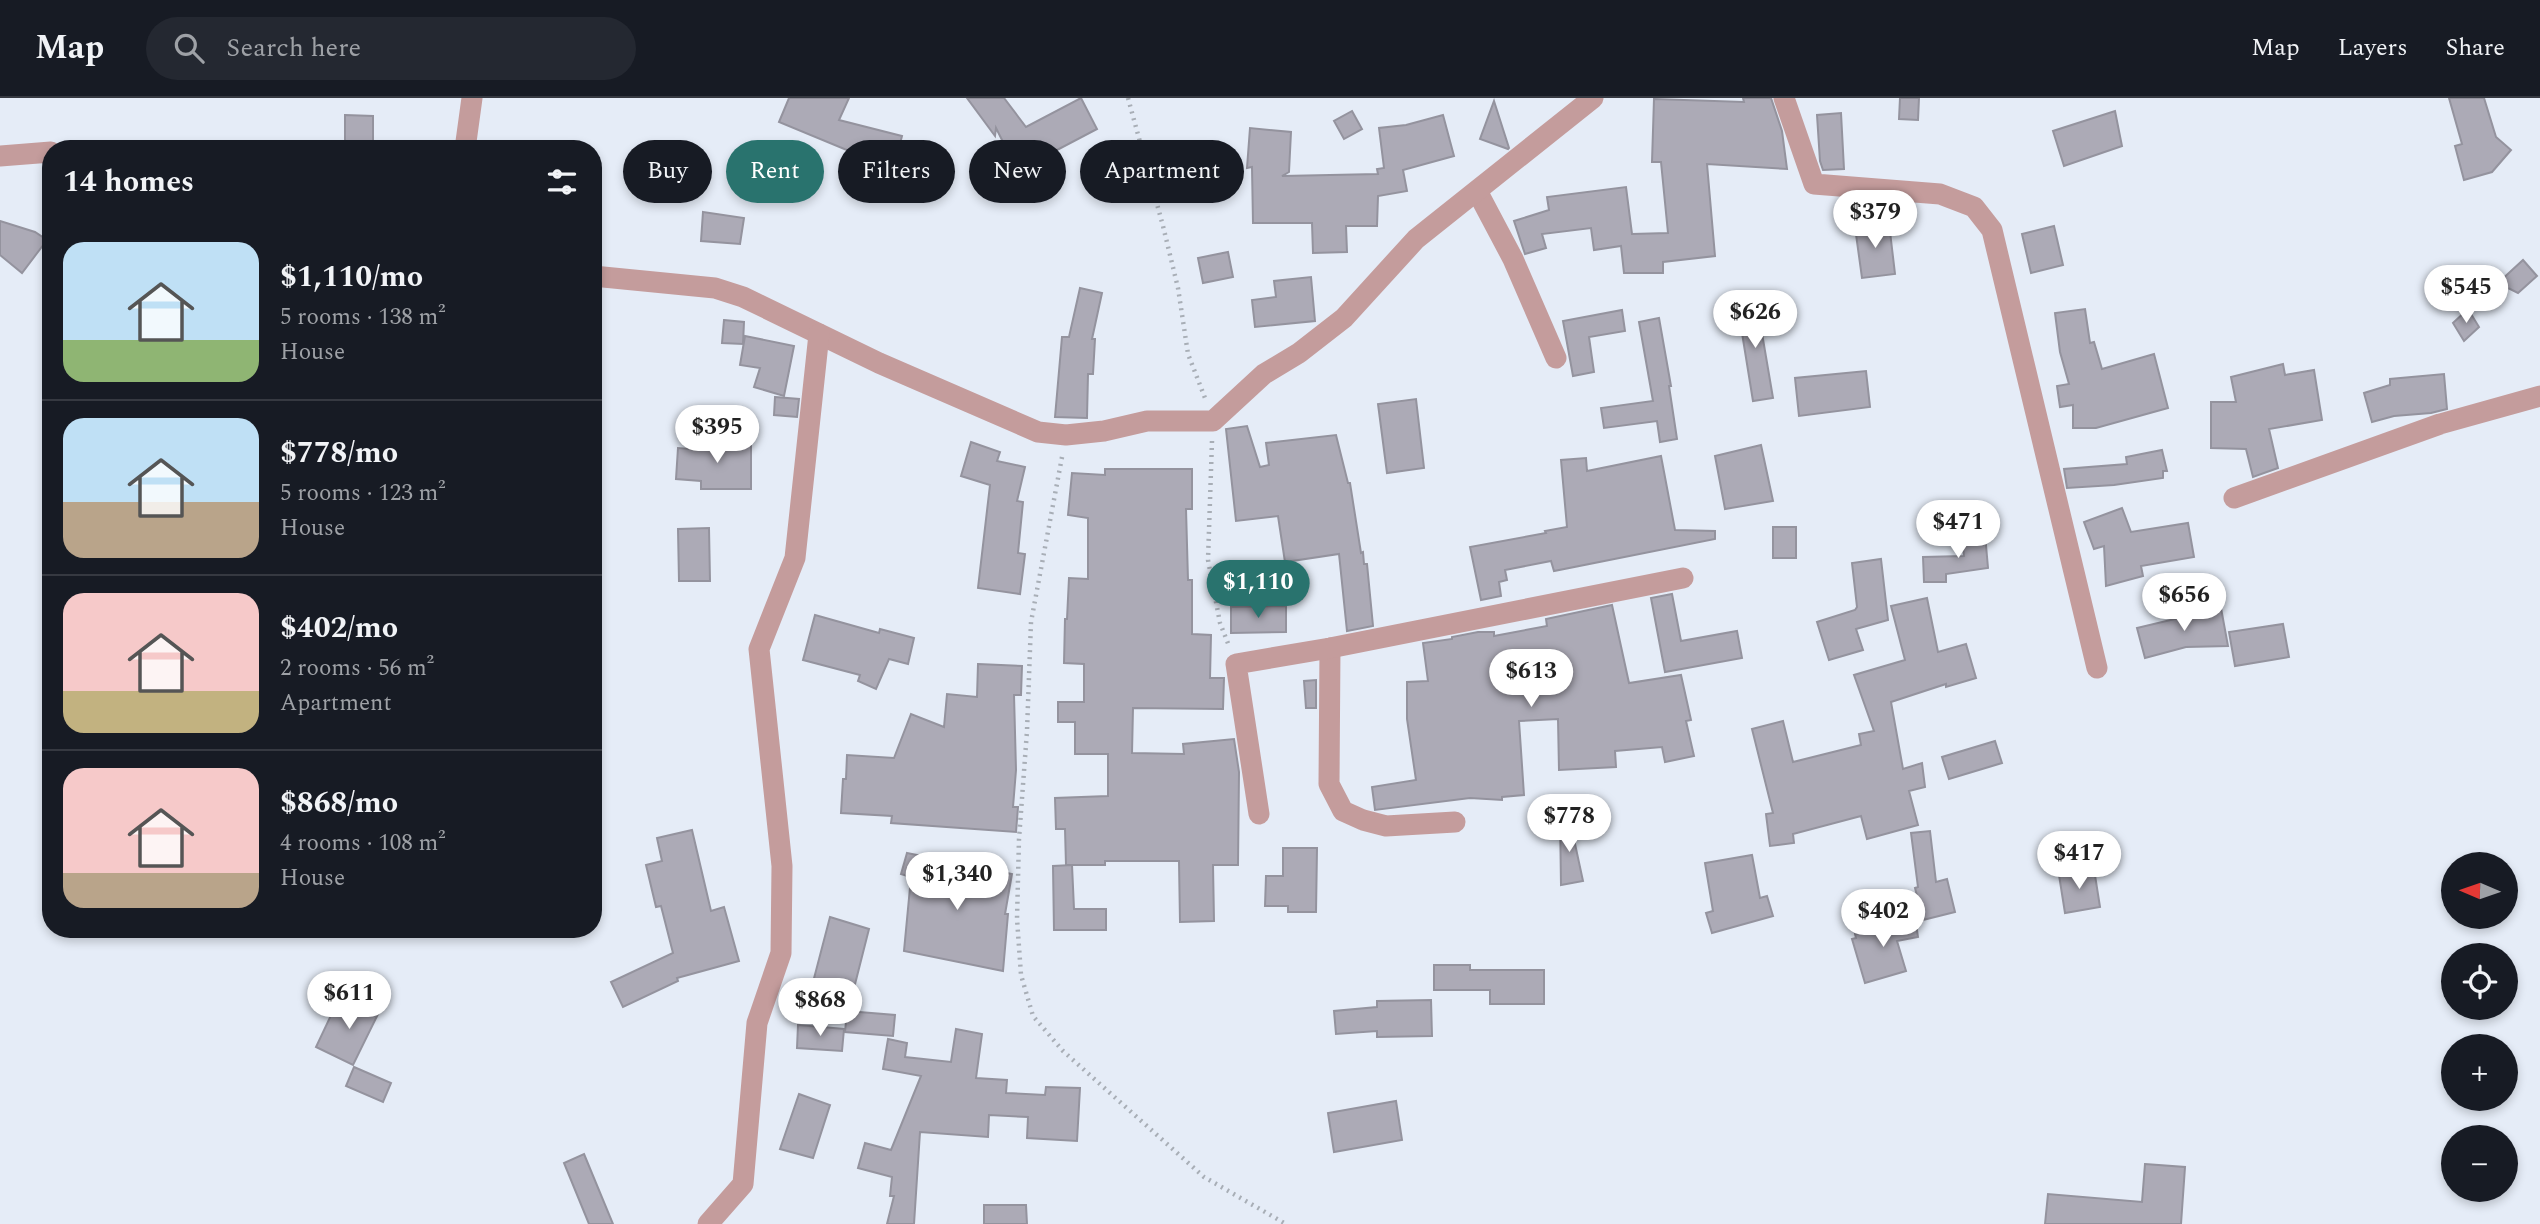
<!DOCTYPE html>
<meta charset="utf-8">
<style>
:root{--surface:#171b24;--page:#242831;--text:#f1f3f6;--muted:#9ea1a6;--line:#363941;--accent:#29736e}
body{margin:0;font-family:Spectral,serif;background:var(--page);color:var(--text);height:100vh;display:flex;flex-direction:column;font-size:26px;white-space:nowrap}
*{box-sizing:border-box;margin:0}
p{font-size:23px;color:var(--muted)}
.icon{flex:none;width:38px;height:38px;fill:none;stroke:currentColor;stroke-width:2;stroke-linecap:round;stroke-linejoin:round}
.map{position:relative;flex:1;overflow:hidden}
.details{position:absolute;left:42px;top:42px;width:560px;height:798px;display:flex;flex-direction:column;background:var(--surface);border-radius:28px;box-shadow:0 4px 10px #0003}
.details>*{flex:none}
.banner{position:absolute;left:623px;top:42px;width:665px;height:63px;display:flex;gap:14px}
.needle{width:46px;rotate:272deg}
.tools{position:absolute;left:2441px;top:754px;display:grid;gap:14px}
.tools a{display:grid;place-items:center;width:77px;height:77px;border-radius:50%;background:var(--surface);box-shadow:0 4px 10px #0003;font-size:35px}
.price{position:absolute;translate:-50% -60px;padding:0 16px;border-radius:24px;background:#fff;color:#222;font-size:23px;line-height:46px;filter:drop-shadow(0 2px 4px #0008)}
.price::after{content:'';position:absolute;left:50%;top:42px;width:21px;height:16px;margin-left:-10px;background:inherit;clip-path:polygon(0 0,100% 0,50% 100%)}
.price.active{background:var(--accent);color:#fff}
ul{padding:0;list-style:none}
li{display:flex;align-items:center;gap:21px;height:175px;padding:0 21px}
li+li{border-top:2px solid var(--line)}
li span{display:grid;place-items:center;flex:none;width:196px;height:140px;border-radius:21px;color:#555}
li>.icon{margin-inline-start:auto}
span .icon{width:84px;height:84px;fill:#fffc;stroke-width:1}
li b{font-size:30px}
h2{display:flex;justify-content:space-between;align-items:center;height:84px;padding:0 21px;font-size:30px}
.pill{padding:0 24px;border-radius:32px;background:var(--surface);box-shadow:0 4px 10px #0003;font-size:24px;line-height:63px}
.pill.active{background:var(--accent);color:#fff}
header{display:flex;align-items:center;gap:42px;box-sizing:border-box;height:98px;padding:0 35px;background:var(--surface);border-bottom:2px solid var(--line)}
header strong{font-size:33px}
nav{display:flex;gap:38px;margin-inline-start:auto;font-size:24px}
.search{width:490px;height:63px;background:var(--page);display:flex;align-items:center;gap:18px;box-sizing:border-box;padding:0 24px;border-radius:38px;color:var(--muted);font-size:26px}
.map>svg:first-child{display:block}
</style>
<header>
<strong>Map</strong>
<div class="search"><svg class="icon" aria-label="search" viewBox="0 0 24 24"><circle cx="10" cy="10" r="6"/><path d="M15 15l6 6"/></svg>Search here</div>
<nav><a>Map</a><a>Layers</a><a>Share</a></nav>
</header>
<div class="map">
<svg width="2540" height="1126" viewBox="0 0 2540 1126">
<rect width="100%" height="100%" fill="#e5ecf7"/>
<g fill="#acaab6" stroke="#94939e" stroke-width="2">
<path d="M 789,0 L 849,0 L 839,22 L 902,38 L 895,65 L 854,55 L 779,24 Z"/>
<path d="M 967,0 L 1004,0 L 1026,29 L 1081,0 L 1097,31 L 1021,71 L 1010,58 L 996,30 L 995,38 Z"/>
<path d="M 1743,0 L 1771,0 L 1782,33 L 1787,71 L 1707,66 L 1715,158 L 1663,164 L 1663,175 L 1624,175 L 1621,148 L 1594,152 L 1591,130 L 1542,136 L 1546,150 L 1525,156 L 1514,123 L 1549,112 L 1547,99 L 1626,89 L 1632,136 L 1668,135 L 1661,64 L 1652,64 L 1654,1 L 1744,4 Z"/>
<path d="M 1900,0 L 1919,0 L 1918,22 L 1899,21 Z"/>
<path d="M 2449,0 L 2484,0 L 2496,39 L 2511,52 L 2492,74 L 2464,82 L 2455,48 L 2462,46 Z"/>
<path d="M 1494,3 L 1509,50 L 1508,51 L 1480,41 Z"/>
<path d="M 1352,13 L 1362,31 L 1344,41 L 1334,23 Z"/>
<path d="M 2115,13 L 2122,48 L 2064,68 L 2053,33 Z"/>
<path d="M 1841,15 L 1844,71 L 1823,72 L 1820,63 L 1817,17 Z"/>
<path d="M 345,17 L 373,18 L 373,51 L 345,51 Z"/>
<path d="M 1443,17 L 1454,58 L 1403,72 L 1407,93 L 1378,98 L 1377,128 L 1346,128 L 1347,154 L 1313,155 L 1312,125 L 1253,125 L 1252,69 L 1247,70 L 1250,30 L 1291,34 L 1289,74 L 1282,78 L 1378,76 L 1377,71 L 1384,70 L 1379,30 L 1406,27 Z"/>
<path d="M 703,114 L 744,120 L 740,146 L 701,143 Z"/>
<path d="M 0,123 L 35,134 L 47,142 L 22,175 L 0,157 Z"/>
<path d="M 1889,125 L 1895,176 L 1862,180 L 1855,129 Z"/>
<path d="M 2054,128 L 2063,167 L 2031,175 L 2022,136 Z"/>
<path d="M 1228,154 L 1233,179 L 1203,185 L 1198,160 Z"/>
<path d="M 2523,162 L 2537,178 L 2518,195 L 2498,185 Z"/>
<path d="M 1311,179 L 1315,223 L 1255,229 L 1252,202 L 1276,199 L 1274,183 Z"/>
<path d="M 1080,190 L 1102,195 L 1092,241 L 1095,241 L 1093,276 L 1088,276 L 1087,320 L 1055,319 L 1062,239 L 1069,239 Z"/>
<path d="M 1756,200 L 1773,300 L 1753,303 L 1737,204 Z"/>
<path d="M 2085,211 L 2090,245 L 2094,244 L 2102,271 L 2154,256 L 2168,310 L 2096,330 L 2073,330 L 2073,307 L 2060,309 L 2057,288 L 2069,286 L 2060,254 L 2055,215 Z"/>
<path d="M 2468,211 L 2479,229 L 2464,243 L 2453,225 Z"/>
<path d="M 1622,212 L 1625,233 L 1589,239 L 1594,274 L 1573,278 L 1563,223 Z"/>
<path d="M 1659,220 L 1671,288 L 1669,288 L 1677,341 L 1660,344 L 1657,323 L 1604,330 L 1601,310 L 1653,303 L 1639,224 Z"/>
<path d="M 724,222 L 744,224 L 743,246 L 722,245 Z"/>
<path d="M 745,238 L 794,248 L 784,298 L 754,289 L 760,270 L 740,267 Z"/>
<path d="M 2283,266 L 2285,277 L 2314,272 L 2322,322 L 2269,331 L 2278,370 L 2253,379 L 2246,351 L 2211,350 L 2211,304 L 2236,304 L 2231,279 Z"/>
<path d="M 1866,273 L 1870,309 L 1799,318 L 1795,280 Z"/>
<path d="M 2444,276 L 2447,311 L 2431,315 L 2394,318 L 2372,324 L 2364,295 L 2390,287 L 2390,281 Z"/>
<path d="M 775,299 L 799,301 L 797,319 L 774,317 Z"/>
<path d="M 1416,301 L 1424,370 L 1387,375 L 1378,306 Z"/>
<path d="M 1247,328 L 1260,369 L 1269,367 L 1266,345 L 1336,337 L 1348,385 L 1350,385 L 1361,455 L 1363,454 L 1364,466 L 1367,466 L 1373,528 L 1347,533 L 1339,456 L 1285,464 L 1278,418 L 1236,423 L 1226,331 Z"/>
<path d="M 701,342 L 751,342 L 751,391 L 701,391 L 701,383 L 676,381 L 678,350 L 701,352 Z"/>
<path d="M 971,344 L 1000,354 L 997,363 L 1025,369 L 1017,403 L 1023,404 L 1018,455 L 1025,456 L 1020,496 L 978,490 L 990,387 L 961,378 Z"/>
<path d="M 1761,347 L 1773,403 L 1725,411 L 1715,358 Z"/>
<path d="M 2162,352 L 2167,373 L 2163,373 L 2163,380 L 2114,387 L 2067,390 L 2064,371 L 2127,366 L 2126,359 Z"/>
<path d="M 1661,358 L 1675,432 L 1715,433 L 1715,441 L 1554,473 L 1551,463 L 1505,472 L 1507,482 L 1499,484 L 1501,498 L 1481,502 L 1470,449 L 1546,435 L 1545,433 L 1567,429 L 1561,362 L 1586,360 L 1587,373 Z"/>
<path d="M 1105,371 L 1192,371 L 1192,411 L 1186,411 L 1188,482 L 1192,482 L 1192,536 L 1211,537 L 1210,580 L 1224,580 L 1223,611 L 1133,610 L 1132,655 L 1184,656 L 1183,646 L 1234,641 L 1239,674 L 1238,767 L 1213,767 L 1214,823 L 1180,824 L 1179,763 L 1105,763 L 1105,767 L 1066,767 L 1065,731 L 1056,731 L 1055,700 L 1108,698 L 1108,656 L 1075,656 L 1075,624 L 1058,624 L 1058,604 L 1084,604 L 1084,566 L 1064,565 L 1065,521 L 1067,521 L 1069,480 L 1088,481 L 1088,420 L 1068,417 L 1072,375 L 1105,377 Z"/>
<path d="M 2122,410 L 2131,434 L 2188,425 L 2194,459 L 2141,468 L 2143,478 L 2106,488 L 2104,448 L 2094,451 L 2084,424 Z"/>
<rect x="1773" y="429" width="23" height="31"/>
<path d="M 709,430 L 710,483 L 679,483 L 678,431 Z"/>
<path d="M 1985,436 L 1988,470 L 1946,476 L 1946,484 L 1924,484 L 1923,459 L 1964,458 L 1962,438 Z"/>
<path d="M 1881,461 L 1888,522 L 1856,531 L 1863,552 L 1829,562 L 1817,524 L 1855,512 L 1857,509 L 1852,465 Z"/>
<path d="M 1672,496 L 1681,543 L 1737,533 L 1742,560 L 1665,574 L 1651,500 Z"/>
<path d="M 1927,500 L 1938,554 L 1966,546 L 1976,580 L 1946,589 L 1946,586 L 1891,604 L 1903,671 L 1922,665 L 1925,689 L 1909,693 L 1918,727 L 1867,741 L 1861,718 L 1793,736 L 1794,745 L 1770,748 L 1766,716 L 1773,715 L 1752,631 L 1783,623 L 1793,664 L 1861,647 L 1859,636 L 1874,633 L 1854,577 L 1905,562 L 1891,508 Z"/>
<path d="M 1612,507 L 1629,585 L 1681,577 L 1691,622 L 1686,623 L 1694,658 L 1665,664 L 1662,649 L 1615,653 L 1616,669 L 1559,672 L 1558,621 L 1519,623 L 1524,697 L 1502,699 L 1502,702 L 1470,700 L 1375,712 L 1372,689 L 1416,682 L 1407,621 L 1407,584 L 1428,583 L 1423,545 L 1452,541 L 1452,539 L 1478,534 L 1494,534 L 1494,538 L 1547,528 L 1546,521 Z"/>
<path d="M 1286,508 L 1286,534 L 1231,535 L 1231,509 Z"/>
<path d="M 2221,510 L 2228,548 L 2186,549 L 2145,560 L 2137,530 Z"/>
<path d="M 815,517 L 879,535 L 880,531 L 914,540 L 908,566 L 889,561 L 876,591 L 858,583 L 860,577 L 803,562 Z"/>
<path d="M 2283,526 L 2289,559 L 2235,568 L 2229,534 Z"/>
<path d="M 978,566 L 1022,568 L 1021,597 L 1014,597 L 1016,672 L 1013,709 L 1018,709 L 1016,734 L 891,725 L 892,718 L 841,715 L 843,681 L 846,681 L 847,657 L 894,660 L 911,616 L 944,629 L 947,596 L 977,599 Z"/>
<path d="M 1316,582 L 1316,610 L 1306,610 L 1304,583 Z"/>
<path d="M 1995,643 L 2002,665 L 1949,681 L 1942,659 Z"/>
<path d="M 1569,718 L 1583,783 L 1561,787 L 1560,719 Z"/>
<path d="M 692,732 L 711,813 L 724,809 L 739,863 L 677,880 L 678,883 L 623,909 L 611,884 L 673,855 L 661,808 L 656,809 L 646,767 L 662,763 L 657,740 Z"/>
<path d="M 1930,733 L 1936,784 L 1947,781 L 1955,814 L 1923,822 L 1915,790 L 1918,789 L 1911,735 Z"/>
<path d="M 1283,750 L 1317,750 L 1316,814 L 1288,814 L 1288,808 L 1265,808 L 1266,778 L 1283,778 Z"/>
<path d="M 907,755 L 1012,776 L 1005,816 L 1008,816 L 1003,873 L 904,853 L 911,779 L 901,776 Z"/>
<path d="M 1752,757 L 1760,800 L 1767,798 L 1773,818 L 1712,835 L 1706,815 L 1713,813 L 1705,765 Z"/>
<path d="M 1072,767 L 1074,811 L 1106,811 L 1106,832 L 1054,832 L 1053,768 Z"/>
<path d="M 2094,771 L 2100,809 L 2065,815 L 2059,777 Z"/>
<path d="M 830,819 L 869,831 L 852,898 L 812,888 Z"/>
<path d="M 1915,819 L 1918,839 L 1897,843 L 1906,873 L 1865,885 L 1852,841 L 1856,840 L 1855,836 Z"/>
<path d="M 1434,867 L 1470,867 L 1470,872 L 1544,872 L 1544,906 L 1490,906 L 1490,892 L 1434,892 Z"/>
<path d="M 359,899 L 381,910 L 353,967 L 316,949 L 334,911 L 349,918 Z"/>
<path d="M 1431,902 L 1432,938 L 1377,939 L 1377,933 L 1336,936 L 1334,913 L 1377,909 L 1377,903 Z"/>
<path d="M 847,913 L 895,917 L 893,938 L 845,934 Z"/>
<path d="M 798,927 L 844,931 L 842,953 L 797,950 Z"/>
<path d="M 956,931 L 982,936 L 976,980 L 1007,982 L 1006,995 L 1045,997 L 1046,989 L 1080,990 L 1077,1043 L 1027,1040 L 1028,1019 L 989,1017 L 988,1039 L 920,1034 L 914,1126 L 887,1126 L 894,1098 L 890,1098 L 892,1079 L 858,1070 L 865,1045 L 891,1052 L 921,978 L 883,971 L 888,941 L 907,945 L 905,959 L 951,964 Z"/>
<path d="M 354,969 L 391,985 L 383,1004 L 346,988 Z"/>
<path d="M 799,996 L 830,1007 L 813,1060 L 780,1051 Z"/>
<path d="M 1396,1003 L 1402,1042 L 1334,1054 L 1328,1015 Z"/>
<path d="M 584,1056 L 613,1126 L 589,1126 L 564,1065 Z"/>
<path d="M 2145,1066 L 2185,1069 L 2181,1126 L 2045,1126 L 2048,1096 L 2142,1104 Z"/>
<path d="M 984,1107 L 1026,1107 L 1027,1126 L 984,1126 Z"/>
</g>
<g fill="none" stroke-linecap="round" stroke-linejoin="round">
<g stroke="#a8aeb6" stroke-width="4.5" stroke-dasharray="2 5" stroke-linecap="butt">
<path d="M 1128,0 L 1163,128 L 1178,190 L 1188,256 L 1205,300"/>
<path d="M 1212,343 L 1208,462 L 1220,525 L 1229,548"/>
<path d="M 1062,359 L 1031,524 L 1027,633 L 1019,741 L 1017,821 L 1021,877 L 1033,918 L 1063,953 L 1204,1079 L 1286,1126"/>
</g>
<g stroke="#c49c9c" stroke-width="21">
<path d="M 1784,0 L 1814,86 L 1940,96 L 1974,109 L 1992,132 L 2097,570"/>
<path d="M 465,51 L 472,0"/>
<path d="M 0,58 L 51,54"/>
<path d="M 1477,93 L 1513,161 L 1556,260"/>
<path d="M 593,178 L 715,190 L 743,199 L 879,265 L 1038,334 L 1066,337 L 1104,333 L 1147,323 L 1213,323 L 1264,276 L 1299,255 L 1344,220 L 1416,141 L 1593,0"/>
<path d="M 2234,400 L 2440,326 L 2540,298"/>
<path d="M 1330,550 L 1329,686 L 1343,713 L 1363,722 L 1386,728 L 1455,724"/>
<path d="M 1259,716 L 1236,566 L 1330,550 L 1683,480"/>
<path d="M 708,1126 L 743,1086 L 757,925 L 781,855 L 782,768 L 759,551 L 795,460 L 819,236"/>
</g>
</g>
</svg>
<div class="tools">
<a><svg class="needle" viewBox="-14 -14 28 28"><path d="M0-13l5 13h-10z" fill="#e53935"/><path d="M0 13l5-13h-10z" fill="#9ea1a6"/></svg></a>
<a><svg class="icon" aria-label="locate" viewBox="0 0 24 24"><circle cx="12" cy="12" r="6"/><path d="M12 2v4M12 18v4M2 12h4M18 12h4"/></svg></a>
<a>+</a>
<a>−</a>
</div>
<b class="price" style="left:1875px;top:152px">$379</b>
<b class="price" style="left:2466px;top:227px">$545</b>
<b class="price" style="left:1755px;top:252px">$626</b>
<b class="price" style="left:717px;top:367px">$395</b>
<b class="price" style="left:1958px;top:462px">$471</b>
<b class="price active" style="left:1258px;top:522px">$1,110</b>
<b class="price" style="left:2184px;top:535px">$656</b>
<b class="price" style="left:1531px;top:611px">$613</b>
<b class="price" style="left:1569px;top:756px">$778</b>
<b class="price" style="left:2079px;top:793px">$417</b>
<b class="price" style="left:957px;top:814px">$1,340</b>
<b class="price" style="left:1883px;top:851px">$402</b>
<b class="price" style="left:349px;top:933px">$611</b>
<b class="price" style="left:820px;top:940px">$868</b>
<div class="banner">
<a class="pill">Buy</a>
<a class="pill active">Rent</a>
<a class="pill">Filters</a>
<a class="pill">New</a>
<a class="pill">Apartment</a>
</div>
<section class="details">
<h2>14 homes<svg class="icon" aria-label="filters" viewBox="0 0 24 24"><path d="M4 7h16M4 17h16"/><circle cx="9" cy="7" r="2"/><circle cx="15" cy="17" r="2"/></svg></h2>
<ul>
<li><span style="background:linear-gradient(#bfe0f5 70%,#8fb573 0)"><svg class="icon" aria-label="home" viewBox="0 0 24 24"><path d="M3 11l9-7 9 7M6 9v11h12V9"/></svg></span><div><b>$1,110/mo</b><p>5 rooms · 138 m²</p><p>House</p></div></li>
<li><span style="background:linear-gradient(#bfe0f5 60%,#b9a48a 0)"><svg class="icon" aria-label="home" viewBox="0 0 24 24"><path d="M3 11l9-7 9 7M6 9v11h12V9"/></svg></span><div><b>$778/mo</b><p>5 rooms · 123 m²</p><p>House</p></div></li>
<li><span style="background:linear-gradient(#f6c9c9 70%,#c2b280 0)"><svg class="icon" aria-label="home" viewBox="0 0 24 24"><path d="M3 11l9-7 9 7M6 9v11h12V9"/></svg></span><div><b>$402/mo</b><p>2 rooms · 56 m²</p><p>Apartment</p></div></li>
<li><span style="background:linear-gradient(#f6c9c9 75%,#b9a48a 0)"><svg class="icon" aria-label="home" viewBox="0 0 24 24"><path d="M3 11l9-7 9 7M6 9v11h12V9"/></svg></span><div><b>$868/mo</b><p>4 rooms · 108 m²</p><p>House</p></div></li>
</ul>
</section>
</div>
